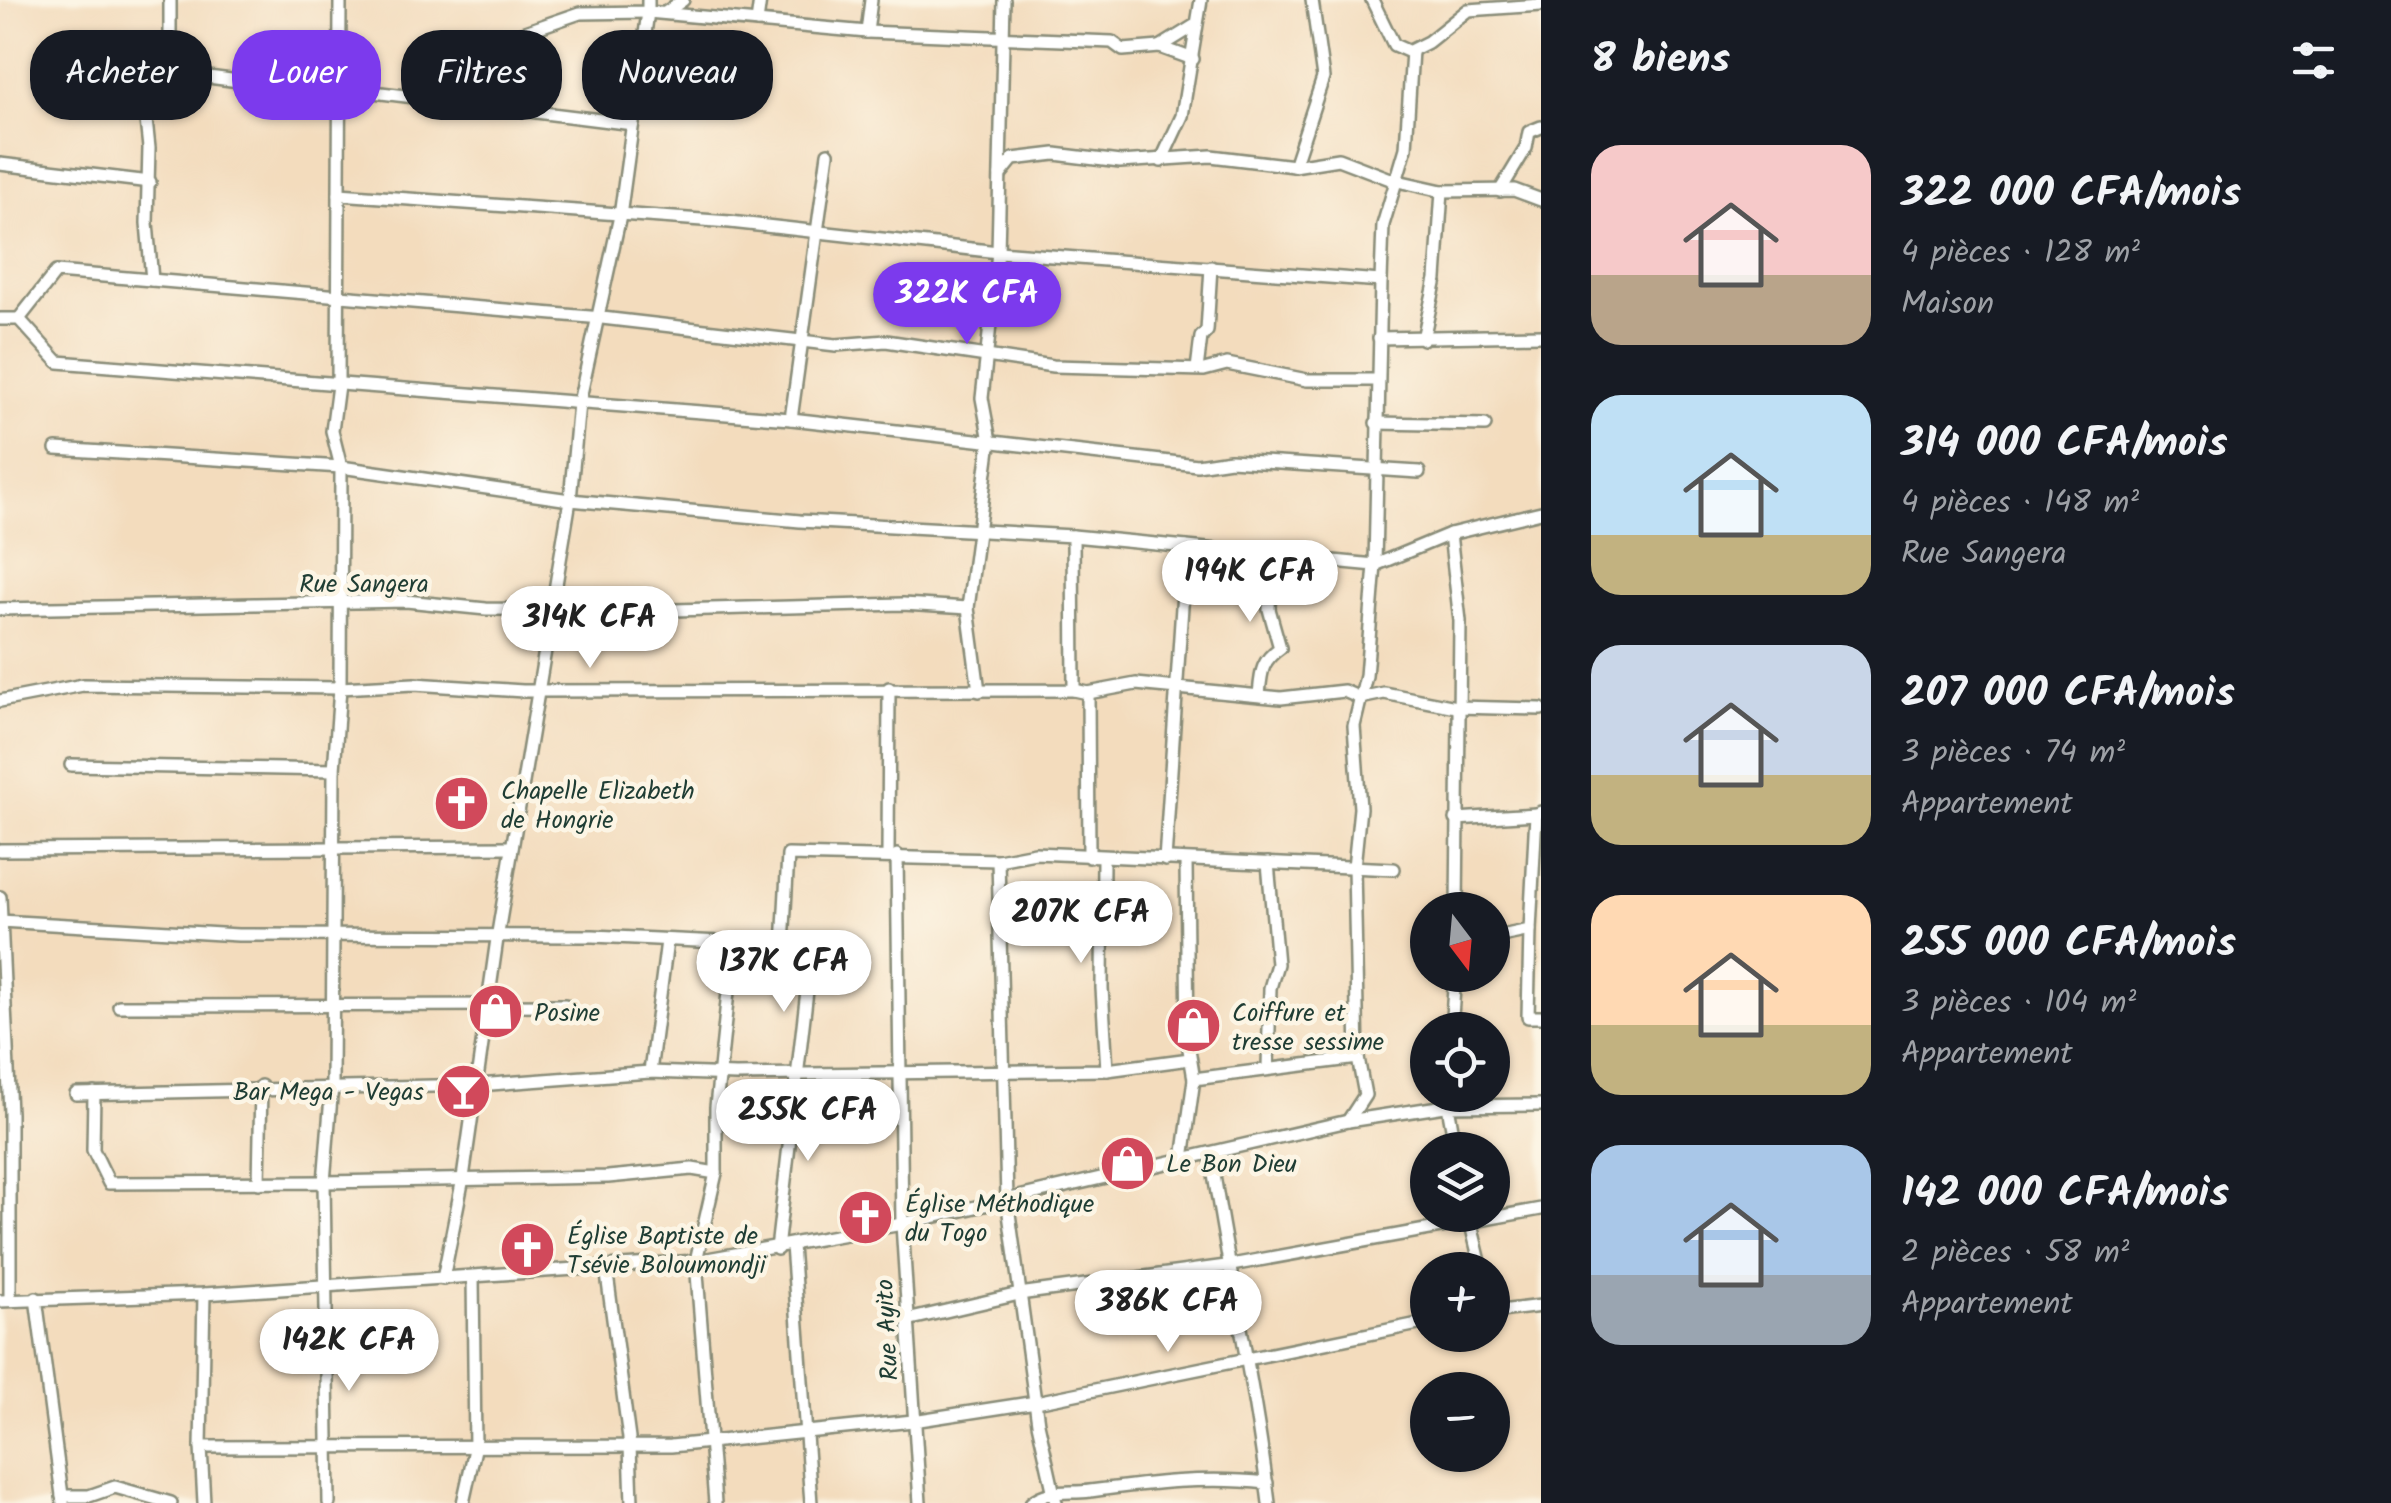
<!DOCTYPE html>
<html lang="fr">
<meta charset="utf-8">
<style>
:root{--surface:#171b24;--page:#20242c;--text:#f1f3f6;--muted:#9ea1a6;--accent:#7c3aed}
body{margin:0;font-family:Kalam,sans-serif;background:var(--page);color:var(--text);height:100vh;display:flex;flex-direction:column;font-size:38px;white-space:nowrap}
*{box-sizing:border-box;margin:0}
p{font-size:32px;color:var(--muted)}
.icon{flex:none;width:55px;height:55px;fill:none;stroke:currentColor;stroke-width:2;stroke-linecap:round;stroke-linejoin:round}
.map{position:relative;flex:1;overflow:hidden}
.side{display:flex;flex-direction:column;background:var(--surface);width:850px}
.side>*{flex:none}
.guide{position:absolute;left:30px;top:30px;width:950px;height:90px;display:flex;gap:20px}
.needle{width:65px;rotate:164deg}
.fabs{position:absolute;left:1410px;top:892px;display:grid;gap:20px}
.fabs a{display:grid;place-items:center;width:100px;height:100px;border-radius:50%;background:var(--surface);box-shadow:0 2px 8px #0004;font-size:50px}
.price{position:absolute;translate:-50% -85px;padding:0 22px;border-radius:35px;background:#fff;color:#222;font-size:32px;line-height:65px;filter:drop-shadow(0 2px 5px #0008)}
.price::after{content:'';position:absolute;left:50%;top:60px;width:30px;height:22px;margin-left:-15px;background:inherit;clip-path:polygon(0 0,100% 0,50% 100%)}
.price.selected{background:var(--accent);color:#fff}
ul{padding:0;list-style:none}
li{display:flex;align-items:center;gap:30px;height:250px;padding:0 50px}
li span{display:grid;place-items:center;flex:none;width:280px;height:200px;border-radius:30px;color:#555}
li>.icon{margin-inline-start:auto}
span .icon{width:120px;height:120px;fill:#fffc;stroke-width:1}
li b{font-size:42px}
h2{display:flex;justify-content:space-between;align-items:center;height:120px;padding:0 50px;font-size:42px}
.tag{padding:0 35px;border-radius:40px;background:var(--surface);box-shadow:0 2px 8px #0004;font-size:35px;line-height:90px}
.tag.selected{background:var(--accent);color:#fff}
main{display:flex;flex:1;min-height:0}
.map>svg:first-child{display:block}
</style>
<main>
<div class="map">
<svg width="1541" height="1503" viewBox="0 0 1541 1503">
<rect width="100%" height="100%" fill="#fcf5e5"/>
<filter id="ink" filterUnits="userSpaceOnUse"><feTurbulence type="fractalNoise" baseFrequency=".01" numOctaves="2"/><feDisplacementMap in="SourceGraphic" scale="20" xChannelSelector="R" yChannelSelector="G"/><feConvolveMatrix kernelMatrix="1 2 1 2 8 2 1 2 1" color-interpolation-filters="sRGB"/></filter>
<filter id="wash" filterUnits="userSpaceOnUse"><feTurbulence type="fractalNoise" baseFrequency=".0048" numOctaves="4" result="noise"/><feDisplacementMap in="SourceGraphic" scale="40" xChannelSelector="R" yChannelSelector="G"/><feGaussianBlur stdDeviation="2.25" result="paint"/><feColorMatrix in="noise" values="0 0 0 0 0 0 0 0 0 0 0 0 0 0 0 0 0 1.4 0 .05"/><feComposite in="paint" operator="in"/></filter>
<g filter="url(#wash)">
<rect width="100%" height="100%" fill="#f3dcbd"/>
</g>
<g filter="url(#ink)">
<g fill="none" stroke-linecap="round" stroke-linejoin="round">
<defs>
<g id="minor">
<path d="M 170,0 L 170,72"/>
<path d="M 340,0 L 338,385 L 332,431 L 341,467 L 340,688 L 334,770 L 332,1085 L 324,1182 L 608,1177 L 692,1169 L 716,1173"/>
<path d="M 1372,0 L 1394,45 L 1412,53"/>
<path d="M 665,13 L 683,0"/>
<path d="M 757,22 L 760,0"/>
<path d="M 867,32 L 871,0"/>
<path d="M 1160,47 L 1194,26"/>
<path d="M 82,56 L 141,73 L 170,72 L 254,83 L 337,78 L 357,90 L 633,124"/>
<path d="M 141,73 L 149,148 L 147,223 L 152,280"/>
<path d="M 447,102 L 486,73 L 495,53 L 519,34 L 580,13 L 648,12 L 648,0"/>
<path d="M 1161,161 L 1182,116 L 1201,0"/>
<path d="M 0,164 L 150,182"/>
<path d="M 1294,166 L 1323,78 L 1312,0"/>
<path d="M 1000,175 L 1013,159 L 1055,154 L 1120,162 L 1211,156 L 1294,166 L 1338,159 L 1393,180 L 1442,191 L 1514,190 L 1541,200"/>
<path d="M 1500,191 L 1526,148 L 1529,132 L 1541,127"/>
<path d="M 339,194 L 730,222 L 998,252 L 1381,281 L 1375,565 L 1366,676 L 1354,726 L 1360,808 L 1354,867 L 1358,1058 L 1365,1095 L 1348,1121"/>
<path d="M 1381,281 L 1383,225 L 1406,148 L 1412,50 L 1428,42 L 1468,10 L 1541,5"/>
<path d="M 0,319 L 19,319 L 58,362 L 791,419 L 1197,465 L 1230,460 L 1419,472"/>
<path d="M 19,319 L 56,272 L 602,318 L 836,345 L 886,341 L 1053,366 L 1204,370 L 1227,364 L 1307,380 L 1378,380"/>
<path d="M 1379,338 L 1541,335"/>
<path d="M 1423,339 L 1436,279 L 1442,191"/>
<path d="M 1197,369 L 1201,337 L 1207,331 L 1211,267"/>
<path d="M 791,419 L 828,153"/>
<path d="M 1376,423 L 1485,425"/>
<path d="M 56,449 L 341,467 L 570,500 L 800,521 L 1073,536 L 1375,565 L 1450,534 L 1541,512"/>
<path d="M 1450,534 L 1460,621 L 1457,910"/>
<path d="M 0,609 L 406,601 L 486,609 L 674,610 L 903,604 L 968,608"/>
<path d="M 1074,690 L 1088,693 L 1136,684 L 1281,698 L 1344,691 L 1360,698 L 1384,693 L 1456,707 L 1541,709"/>
<path d="M 979,691 L 968,608 L 990,441 L 982,398 L 998,252 L 1004,0"/>
<path d="M 1088,693 L 1089,857"/>
<path d="M 1259,695 C 1261,673 1261,661 1280,648 L 1269,609 L 1271,555"/>
<path d="M 0,701 L 83,685 L 340,688 L 414,684 L 523,691 L 1074,690 L 1073,536"/>
<path d="M 71,765 L 334,770"/>
<path d="M 1456,819 L 1536,814"/>
<path d="M 0,850 L 512,847"/>
<path d="M 888,854 L 889,688"/>
<path d="M 897,855 L 902,1224 L 920,1503"/>
<path d="M 998,860 L 1007,1199 L 1038,1423 L 1056,1503"/>
<path d="M 1103,860 L 1102,988 L 1107,1070"/>
<path d="M 1165,860 L 1186,547"/>
<path d="M 0,897 L 10,1113 L 10,1300"/>
<path d="M 0,921 L 238,935 L 593,936 L 783,945 L 788,855 L 998,860 L 1035,853 L 1394,869"/>
<path d="M 1530,930 L 1528,1017 L 1541,1017"/>
<path d="M 1492,938 L 1530,930 L 1536,814 L 1541,812"/>
<path d="M 119,1006 L 565,1005"/>
<path d="M 1451,1030 L 1455,975"/>
<path d="M 1268,1068 L 1270,988 L 1277,964 L 1268,863"/>
<path d="M 650,1072 L 667,941"/>
<path d="M 1194,1079 L 1358,1058"/>
<path d="M 94,1093 L 93,1150 L 109,1183 L 324,1182 L 329,1503"/>
<path d="M 76,1094 L 478,1085 L 650,1072 L 736,1075 L 1107,1070 L 1190,1059"/>
<path d="M 1446,1095 L 1456,1150"/>
<path d="M 1211,1155 C 1228,1271 1255,1386 1269,1503"/>
<path d="M 1183,1159 L 1194,1079 L 1188,1043 L 1186,862"/>
<path d="M 259,1183 L 261,1086"/>
<path d="M 1469,1216 L 1482,1270"/>
<path d="M 792,1245 L 811,1503"/>
<path d="M 777,1249 L 810,965 L 804,950 L 783,945"/>
<path d="M 606,1267 L 630,1446 L 632,1503"/>
<path d="M 443,1279 L 463,1178 L 497,939 L 570,500 L 579,403 L 620,216 L 648,12 L 867,32 L 1112,42 L 1123,50 L 1160,47 L 1193,59"/>
<path d="M 36,1298 L 63,1503"/>
<path d="M 0,1301 L 204,1294 L 696,1261 L 902,1224 L 1348,1121 L 1445,1106 L 1541,1105"/>
<path d="M 1492,1312 L 1541,1306"/>
<path d="M 907,1320 L 1019,1294 L 1226,1266 L 1541,1209"/>
<path d="M 201,1447 L 204,1294"/>
<path d="M 62,1496 L 89,1496 L 115,1487 L 171,1503"/>
<path d="M 204,1503 L 201,1447 L 671,1446 L 913,1421 L 1036,1402 L 1428,1322"/>
<path d="M 463,1503 L 475,1449 L 473,1277"/>
<path d="M 715,1503 L 696,1261 L 716,1173 L 716,1107 L 733,944"/>
<path d="M 1031,1503 C 1048,1488 1069,1494 1090,1491 C 1151,1483 1205,1476 1267,1483"/>
</g>
</defs>
<use href="#minor" stroke="#898c78" stroke-width="16"/>
<use href="#minor" stroke="#fff" stroke-width="11"/>
</g>
</g>
<defs>
<symbol id="church-disc" viewBox="-11 -11 22 22"><circle r="9.5" fill="#d1495b" stroke="#fcf5e5"/><path d="M-1.2-6h2.4v3.5h3.3v2.4h-3.3V6h-2.4V-.1h-3.3v-2.4h3.3Z" fill="#fff"/></symbol>
<symbol id="shop-disc" viewBox="-11 -11 22 22"><circle r="9.5" fill="#d1495b" stroke="#fcf5e5"/><path d="M-5-2.5h2.3a2.7 3.5 0 0 1 5.4 0H5L5.5 6h-11ZM-1.5-2.5h3a1.5 2.3 0 0 0-3 0Z" fill="#fff"/></symbol>
<symbol id="bar-disc" viewBox="-11 -11 22 22"><circle r="9.5" fill="#d1495b" stroke="#fcf5e5"/><path d="M-6-5H6L.8 .8V4.5H3.5V6h-7V4.5H-.8V.8Z" fill="#fff"/></symbol>
</defs>
<g fill-rule="evenodd">
<use href="#church-disc" x="430" y="772" width="63" height="63"/>
<use href="#shop-disc" x="464" y="980" width="63" height="63"/>
<use href="#shop-disc" x="1162" y="994" width="63" height="63"/>
<use href="#bar-disc" x="432" y="1060" width="63" height="63"/>
<use href="#shop-disc" x="1096" y="1132" width="63" height="63"/>
<use href="#church-disc" x="834" y="1186" width="63" height="63"/>
<use href="#church-disc" x="496" y="1218" width="63" height="63"/>
</g>
<g text-anchor="middle" stroke-width="9" stroke-linejoin="round" paint-order="stroke">
<g font-size="25" fill="#1f3d34" stroke="#fcf5e5">
<text x="364" y="592">Rue Sangera</text>
<text transform="translate(886 1330) rotate(-93)" y="9">Rue Ayito</text>
</g>
<g font-size="25" fill="#1f3d34" stroke="#fcf5e5" text-anchor="start">
<text x="501" y="799">Chapelle Elizabeth<tspan x="501" dy="29">de Hongrie</tspan></text>
<text x="534" y="1021">Posine</text>
<text x="1232" y="1021">Coiffure et<tspan x="1232" dy="29">tresse sessime</tspan></text>
<text x="424" y="1100" text-anchor="end">Bar Mega - Vegas</text>
<text x="1166" y="1172">Le Bon Dieu</text>
<text x="905" y="1212">Église Méthodique<tspan x="905" dy="29">du Togo</tspan></text>
<text x="567" y="1244">Église Baptiste de<tspan x="567" dy="29">Tsévie Boloumondji</tspan></text>
</g>
</g>
</svg>
<div class="fabs">
<a><svg class="needle" viewBox="-14 -14 28 28"><path d="M0-13l5 13h-10z" fill="#e53935"/><path d="M0 13l5-13h-10z" fill="#9ea1a6"/></svg></a>
<a><svg class="icon" aria-label="locate" viewBox="0 0 24 24"><circle cx="12" cy="12" r="6"/><path d="M12 2v4M12 18v4M2 12h4M18 12h4"/></svg></a>
<a><svg class="icon" aria-label="layers" viewBox="0 0 24 24"><path d="M12 4l9 5-9 5-9-5zM3 14l9 5 9-5"/></svg></a>
<a>+</a>
<a>−</a>
</div>
<b class="price selected" style="left:967px;top:347px">322K CFA</b>
<b class="price" style="left:1250px;top:625px">194K CFA</b>
<b class="price" style="left:590px;top:671px">314K CFA</b>
<b class="price" style="left:1081px;top:966px">207K CFA</b>
<b class="price" style="left:784px;top:1015px">137K CFA</b>
<b class="price" style="left:808px;top:1164px">255K CFA</b>
<b class="price" style="left:1168px;top:1355px">386K CFA</b>
<b class="price" style="left:349px;top:1394px">142K CFA</b>
<div class="guide">
<a class="tag">Acheter</a>
<a class="tag selected">Louer</a>
<a class="tag">Filtres</a>
<a class="tag">Nouveau</a>
</div>
</div>
<section class="side">
<h2>8 biens<svg class="icon" aria-label="filters" viewBox="0 0 24 24"><path d="M4 7h16M4 17h16"/><circle cx="9" cy="7" r="2"/><circle cx="15" cy="17" r="2"/></svg></h2>
<ul>
<li><span style="background:linear-gradient(#f6c9c9 65%,#b9a48a 0)"><svg class="icon" aria-label="home" viewBox="0 0 24 24"><path d="M3 11l9-7 9 7M6 9v11h12V9"/></svg></span><div><b>322 000 CFA/mois</b><p>4 pièces · 128 m²</p><p>Maison</p></div></li>
<li><span style="background:linear-gradient(#bfe0f5 70%,#c2b280 0)"><svg class="icon" aria-label="home" viewBox="0 0 24 24"><path d="M3 11l9-7 9 7M6 9v11h12V9"/></svg></span><div><b>314 000 CFA/mois</b><p>4 pièces · 148 m²</p><p>Rue Sangera</p></div></li>
<li><span style="background:linear-gradient(#c9d6e8 65%,#c2b280 0)"><svg class="icon" aria-label="home" viewBox="0 0 24 24"><path d="M3 11l9-7 9 7M6 9v11h12V9"/></svg></span><div><b>207 000 CFA/mois</b><p>3 pièces · 74 m²</p><p>Appartement</p></div></li>
<li><span style="background:linear-gradient(#ffd9b3 65%,#c2b280 0)"><svg class="icon" aria-label="home" viewBox="0 0 24 24"><path d="M3 11l9-7 9 7M6 9v11h12V9"/></svg></span><div><b>255 000 CFA/mois</b><p>3 pièces · 104 m²</p><p>Appartement</p></div></li>
<li><span style="background:linear-gradient(#a9c7e8 65%,#9aa5b1 0)"><svg class="icon" aria-label="home" viewBox="0 0 24 24"><path d="M3 11l9-7 9 7M6 9v11h12V9"/></svg></span><div><b>142 000 CFA/mois</b><p>2 pièces · 58 m²</p><p>Appartement</p></div></li>
</ul>
</section>
</main>
